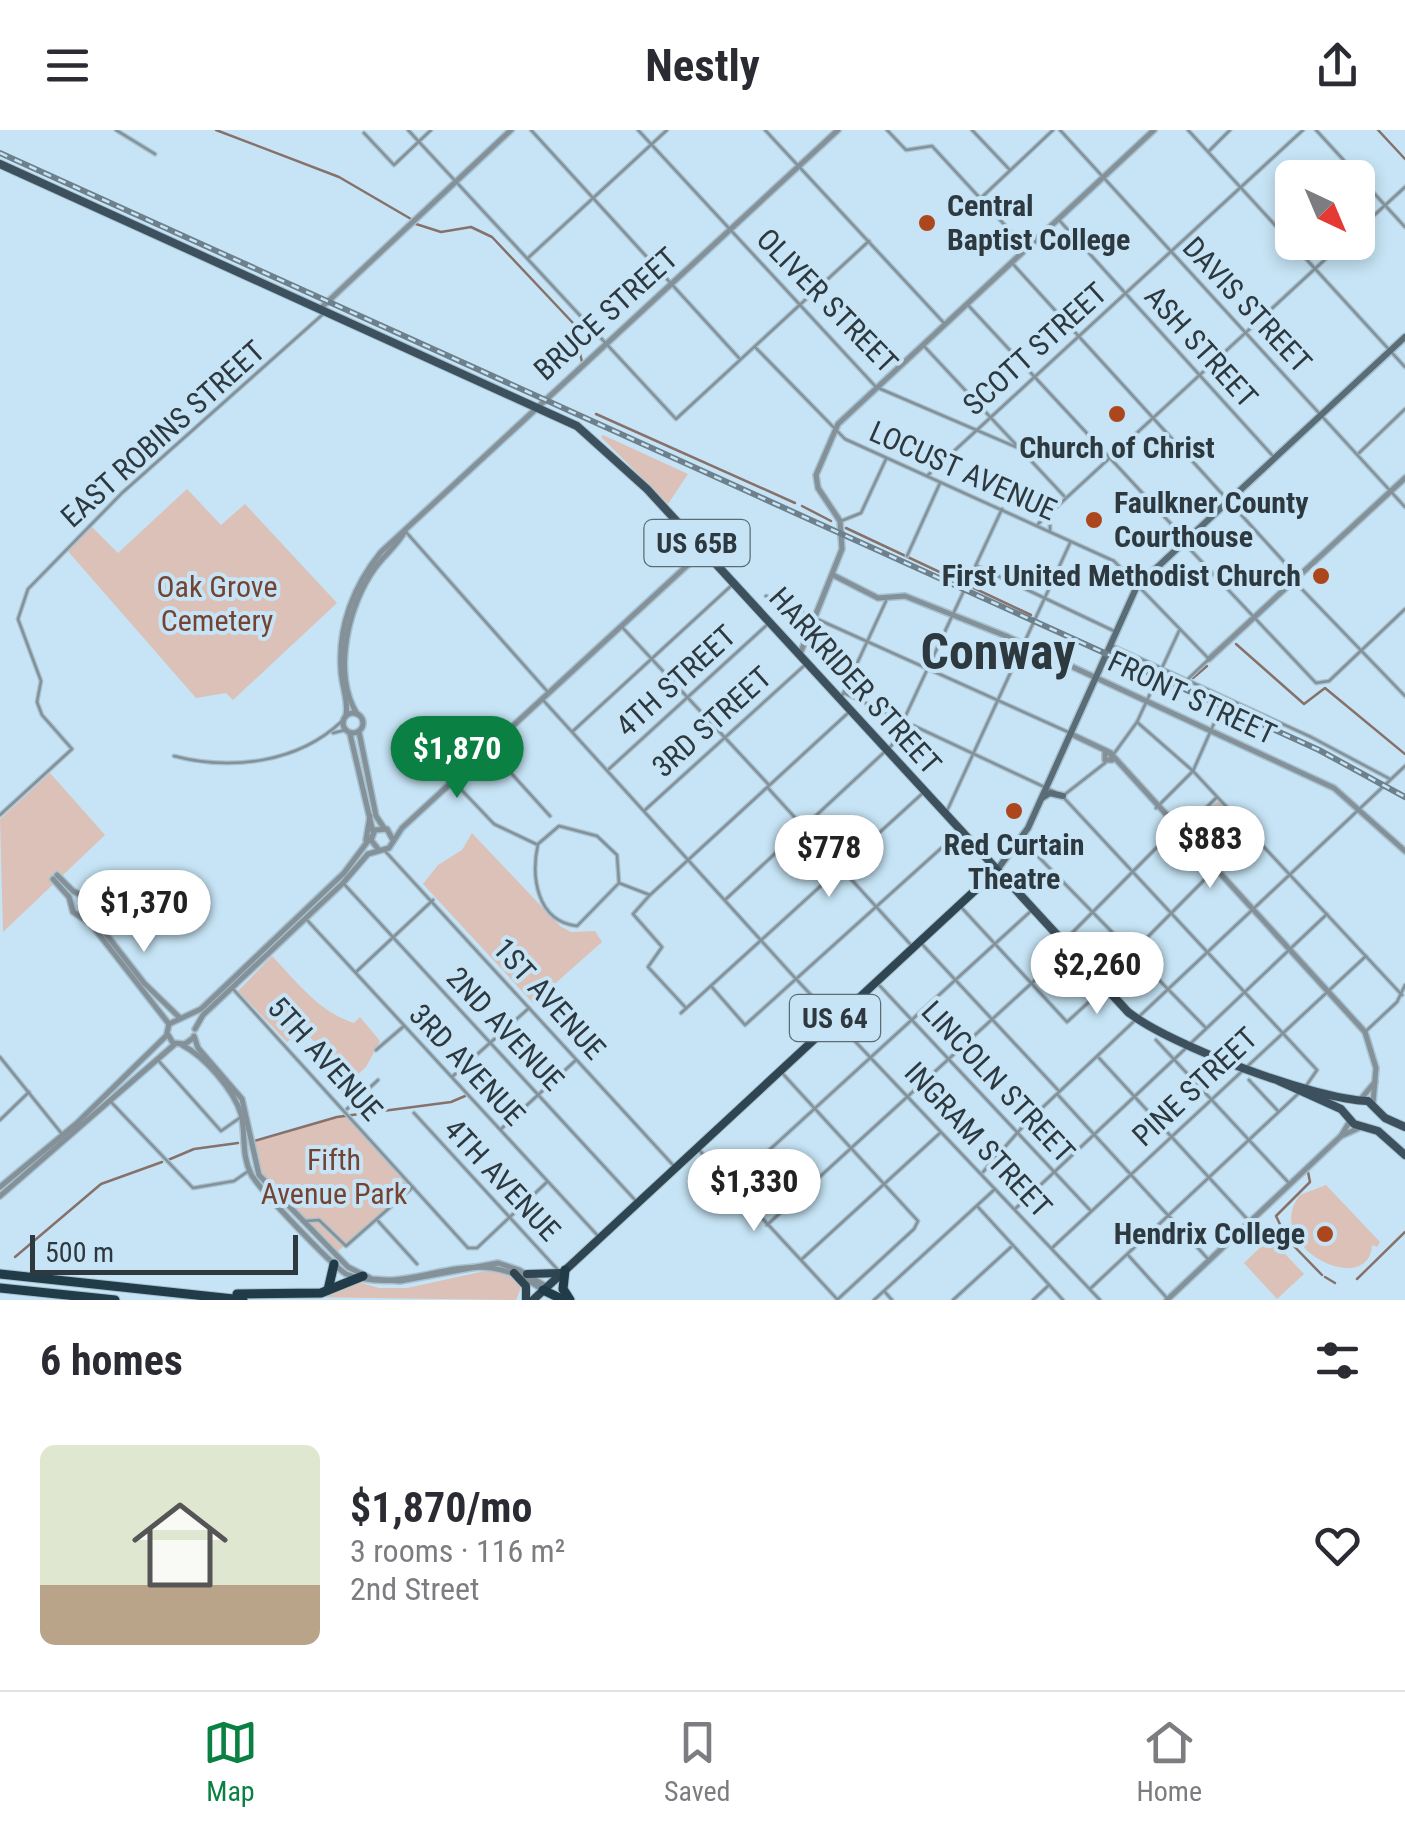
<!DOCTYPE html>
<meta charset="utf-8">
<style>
:root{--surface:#fff;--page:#f7f7f7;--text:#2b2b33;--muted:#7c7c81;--line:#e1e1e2;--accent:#0b8043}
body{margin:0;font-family:"Roboto Condensed",sans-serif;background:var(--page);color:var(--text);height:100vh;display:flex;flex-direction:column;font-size:38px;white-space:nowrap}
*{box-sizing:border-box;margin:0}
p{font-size:32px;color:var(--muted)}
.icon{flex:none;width:55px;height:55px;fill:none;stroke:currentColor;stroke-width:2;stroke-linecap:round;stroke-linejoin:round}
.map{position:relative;height:1170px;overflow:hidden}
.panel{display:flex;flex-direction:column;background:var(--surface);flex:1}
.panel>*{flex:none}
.needle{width:65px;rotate:136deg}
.tools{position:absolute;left:1275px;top:30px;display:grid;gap:20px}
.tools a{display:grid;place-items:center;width:100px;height:100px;border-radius:15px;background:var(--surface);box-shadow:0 5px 15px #0003;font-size:50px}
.scale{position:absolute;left:30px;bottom:25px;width:268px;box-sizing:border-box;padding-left:10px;border:5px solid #2d383f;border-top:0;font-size:28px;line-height:35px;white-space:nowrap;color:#2d383f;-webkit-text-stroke:8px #c6e4f5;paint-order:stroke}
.price{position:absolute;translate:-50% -85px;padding:0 22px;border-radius:35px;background:#fff;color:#222;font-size:32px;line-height:65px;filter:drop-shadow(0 2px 5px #0008)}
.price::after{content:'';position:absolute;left:50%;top:60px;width:30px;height:22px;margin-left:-15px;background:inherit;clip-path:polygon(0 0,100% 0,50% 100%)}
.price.selected{background:var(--accent);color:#fff}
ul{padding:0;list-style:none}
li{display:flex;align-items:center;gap:30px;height:250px;padding:0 40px}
li span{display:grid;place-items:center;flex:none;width:280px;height:200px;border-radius:15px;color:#555}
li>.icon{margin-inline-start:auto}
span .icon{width:120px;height:120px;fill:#fffc;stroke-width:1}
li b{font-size:42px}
h2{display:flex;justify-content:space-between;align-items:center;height:120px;padding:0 40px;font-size:42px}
header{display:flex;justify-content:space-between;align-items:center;height:130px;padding:0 40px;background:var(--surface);font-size:45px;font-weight:700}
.tab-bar{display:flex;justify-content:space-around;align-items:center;height:140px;border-top:2px solid var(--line);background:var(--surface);font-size:28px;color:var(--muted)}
.tab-bar a{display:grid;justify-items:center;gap:5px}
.tab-bar .selected{color:var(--accent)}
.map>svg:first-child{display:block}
</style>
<header><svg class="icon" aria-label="menu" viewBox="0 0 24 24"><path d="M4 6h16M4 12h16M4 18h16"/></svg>Nestly<svg class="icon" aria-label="share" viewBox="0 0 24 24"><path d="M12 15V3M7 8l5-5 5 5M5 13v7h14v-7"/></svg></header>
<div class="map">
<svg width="1405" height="1170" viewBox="0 0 1405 1170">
<rect width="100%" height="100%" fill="#c6e4f5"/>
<g fill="#dbc1b7">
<path d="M 603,305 L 688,344 L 668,374 L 601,307 Z"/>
<path d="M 187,359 L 221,395 L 245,374 L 337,473 L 233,570 L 226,563 L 196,568 L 66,419 L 91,396 L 118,423 Z"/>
<path d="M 50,643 L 105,705 L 3,802 L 0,689 Z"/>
<path d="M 1218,671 L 1248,704 L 1217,734 L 1186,701 Z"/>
<path d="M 472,703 L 560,796 L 571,802 L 595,801 L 602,812 L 533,873 L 423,754 L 438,735 L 462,720 Z"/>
<path d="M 272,826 C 298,853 319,882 354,893 L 360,887 L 380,911 L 366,937 L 347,954 L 343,942 L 302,899 L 287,912 L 238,861 Z"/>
<path d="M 345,984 L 410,1058 L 336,1123 L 264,1047 L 251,1012 Z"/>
<path d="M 1326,1055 L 1380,1112 L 1377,1117 L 1372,1115 C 1369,1170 1260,1116 1300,1065 Z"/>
<path d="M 1270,1108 L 1304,1144 L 1277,1169 L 1244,1133 Z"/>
<path d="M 485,1141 L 512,1145 L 523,1153 L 516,1170 L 244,1166 L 322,1165 L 355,1151 L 379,1158 L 407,1158 Z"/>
</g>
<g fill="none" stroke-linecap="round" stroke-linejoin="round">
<g stroke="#86716b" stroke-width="2.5">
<path d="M 216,0 L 339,47 L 411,89"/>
<path d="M 1378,0 L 1405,29"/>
<path d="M 416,94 L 441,102 L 471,97 L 492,107 L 573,193 L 582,232"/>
<path d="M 596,284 L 795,373"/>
<path d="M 802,376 L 831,391"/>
<path d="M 846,398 L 1031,485"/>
<path d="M 1236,514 L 1304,574 L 1325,558 L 1405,624"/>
<path d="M 1164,544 L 1189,553"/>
<path d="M 1193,548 L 1207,536"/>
<path d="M 254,1011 L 337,987 L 451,972 L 465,966"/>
<path d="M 168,1030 L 194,1019 L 238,1013"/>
<path d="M 1286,1107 L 1276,1086 L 1310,1052 L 1308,1042"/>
<path d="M 1287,1109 L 1322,1145"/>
<path d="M 15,1127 L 101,1054 L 162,1032"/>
<path d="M 1325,1147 L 1335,1153"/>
<path d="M 1357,1149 L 1405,1102"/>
</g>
<defs>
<g id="minor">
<path d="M 116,0 L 155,24"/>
<path d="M 408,0 L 676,289 L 869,111"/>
<path d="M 531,0 L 739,228"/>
<path d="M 638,0 L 876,257 L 1023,320"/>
<path d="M 765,0 L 944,193"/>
<path d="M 887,0 L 906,20 L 932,16 L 1025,117"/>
<path d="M 972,0 L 1009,39"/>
<path d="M 1060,0 L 1405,377"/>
<path d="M 1188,0 L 1405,237"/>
<path d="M 1316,0 L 1405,97"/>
<path d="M 364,3 L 394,35 L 431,0"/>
<path d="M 1209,21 L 1230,0"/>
<path d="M 982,67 L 1053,0"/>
<path d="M 1059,90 L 1272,325"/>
<path d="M 1358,100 L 1405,57"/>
<path d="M 528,128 L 667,0"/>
<path d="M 1012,133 L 1296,445"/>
<path d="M 967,174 L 1186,410"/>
<path d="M 923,215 L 1064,366"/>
<path d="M 755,217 L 845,309 L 1114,431 L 1209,529 L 1188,549"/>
<path d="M 1359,323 L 1405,279"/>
<path d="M 928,345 L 1303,0"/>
<path d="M 1050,384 L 1050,400"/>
<path d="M 841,391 L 861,383 L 886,329"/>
<path d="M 1038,394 L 1344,112"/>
<path d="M 406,402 L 547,561"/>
<path d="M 1186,415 L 1316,553 L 1329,551 L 1405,479"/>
<path d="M 907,426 L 940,353"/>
<path d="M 977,436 L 1114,501"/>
<path d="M 1295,452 L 1405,566"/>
<path d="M 766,466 L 1068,602"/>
<path d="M 622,497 L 769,655"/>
<path d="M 1111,515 L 1311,607 L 1390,649"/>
<path d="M 844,563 L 1055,662"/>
<path d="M 841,568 L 886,471"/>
<path d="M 543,570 L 796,849 L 1100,1170"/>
<path d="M 1137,592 L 1193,641 L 1402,865"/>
<path d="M 573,601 L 733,454"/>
<path d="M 333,603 L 345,600"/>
<path d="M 491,621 L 550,686"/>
<path d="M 1113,625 L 1137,592 L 1179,501"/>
<path d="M 174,626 C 231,641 298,633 342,591"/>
<path d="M 609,639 L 769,493"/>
<path d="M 453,651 L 494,694 L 536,714"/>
<path d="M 768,658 L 911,815"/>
<path d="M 1064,665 L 1105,633"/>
<path d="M 1065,669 L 1317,940 L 1306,956"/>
<path d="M 1156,678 L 1193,641 L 1219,582"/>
<path d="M 645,680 L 806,534"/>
<path d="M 946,683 L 1070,413"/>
<path d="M 0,685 L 72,619 L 42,585 L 37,572 L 41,551 L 18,489 L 28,459 L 122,363 L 322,185"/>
<path d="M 1180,704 L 1216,668"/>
<path d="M 1022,710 L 1205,897"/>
<path d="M 385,721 L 673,1035"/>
<path d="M 619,753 L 617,725 L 597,706 L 559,696 L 538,714 C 531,746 536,791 577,796 L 619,753 L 650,765 L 848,583"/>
<path d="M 344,754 L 636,1071"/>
<path d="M 87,765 L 106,754"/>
<path d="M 649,766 L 633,784 L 662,817 L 648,837 L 686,878"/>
<path d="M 726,769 L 892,615 L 1002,379"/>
<path d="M 93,775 L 107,753"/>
<path d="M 960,776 L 1067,892 L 1103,859"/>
<path d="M 307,790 L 599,1107"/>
<path d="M 1064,811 L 1175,699"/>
<path d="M 920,812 L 1058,960"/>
<path d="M 356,842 L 433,770"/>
<path d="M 1102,853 L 1214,740"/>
<path d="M 711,856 L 745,895 L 958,703"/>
<path d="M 880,856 L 1090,1080"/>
<path d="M 233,859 L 468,1118 L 477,1118 L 547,1052"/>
<path d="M 681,883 L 924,662"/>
<path d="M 1365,902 L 1397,872 L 1405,855"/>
<path d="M 1156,910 L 1288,1052"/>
<path d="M 1191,913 L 1327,784"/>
<path d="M 376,920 L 404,896"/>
<path d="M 0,927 L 62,1004"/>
<path d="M 1099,928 L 1249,1091"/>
<path d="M 157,929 L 221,1001 L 241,987"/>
<path d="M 783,944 L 918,1091 L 914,1099 L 837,1170"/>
<path d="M 453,946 L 529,878"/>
<path d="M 1249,950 L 1278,981"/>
<path d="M 1058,965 L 1208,1129"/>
<path d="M 111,972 L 193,1058 L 234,1051 L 247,1042"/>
<path d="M 347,979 L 378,950"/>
<path d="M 414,983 L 558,1140"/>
<path d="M 0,990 L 29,962"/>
<path d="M 501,999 L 576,930"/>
<path d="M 700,1021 L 837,1169"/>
<path d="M 983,1042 L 1025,994 L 1405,636"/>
<path d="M 731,1055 L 1032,780"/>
<path d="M 978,1077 L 1063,1170"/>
<path d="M 1016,1078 L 1185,919"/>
<path d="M 306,1091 L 319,1090 L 346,1116 L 413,1057"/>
<path d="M 378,1091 L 417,1134"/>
<path d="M 767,1095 L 1069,819"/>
<path d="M 1052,1118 L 1366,826"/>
<path d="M 1128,1125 L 1166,1167"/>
<path d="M 802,1129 L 940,1003"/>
<path d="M 1091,1158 L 1300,962"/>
<path d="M 885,1162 L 892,1170"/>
<path d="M 874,1170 L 995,1059"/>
<path d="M 953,1170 L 1011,1117"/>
<path d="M 1033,1170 L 1049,1155"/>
</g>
<g id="tertiary">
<path d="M 321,178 L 511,0"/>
<path d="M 833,445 L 878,468 L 905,466 L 1006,506 L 1334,658 L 1405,721"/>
<path d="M 800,524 L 842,419 L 840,391 L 818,358 L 816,345 L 838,294 L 1154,0"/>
<path d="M 1209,529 L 1405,348"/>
<circle cx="353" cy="593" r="10"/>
<path d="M 357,584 C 332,543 348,475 375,438 C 384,425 398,415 405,401"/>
<path d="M 346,585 C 349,571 341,554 341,539 C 338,496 354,455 381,422 L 838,0"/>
<path d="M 359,602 L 376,686 L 384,698"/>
<path d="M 350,604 L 373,702"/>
<path d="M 1071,604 L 1109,622"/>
<path d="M 1105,623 L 1111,623 L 1112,630 L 1105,630 Z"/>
<path d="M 1113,626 L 1365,902 L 1376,938 L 1373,973"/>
<path d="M 366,710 L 370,686"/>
<path d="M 378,719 L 371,710 L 375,700 L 387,699 L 393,710"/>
<path d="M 57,745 L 73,761 L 91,770 L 95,790 L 144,853 L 179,887"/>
<path d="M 53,749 L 69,767 L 73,782 L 91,794 L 169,894"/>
<path d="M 195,899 L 203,885 L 343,753 L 368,724 L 389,718 L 402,698 L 704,420"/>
<path d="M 194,906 L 198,918 L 242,969 L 259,1045 L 348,1137 L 372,1149 L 400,1151 L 498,1133 L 519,1140 L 547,1157"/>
<path d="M 193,908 L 185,914 L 173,913 L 167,903 L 169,894 L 201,879 L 344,743 L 371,707"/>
<path d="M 182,915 C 204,926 234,960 241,984 C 246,1004 241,1024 251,1044 C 258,1058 331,1134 346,1144 C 418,1170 468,1105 543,1160"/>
<path d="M 1360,970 L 1375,952"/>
<path d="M 1341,1006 L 1361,997"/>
<path d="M 0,1057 L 76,994 L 167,905"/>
<path d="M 0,1066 L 175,914"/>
<path d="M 1167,1170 L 1341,1006 L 1350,991"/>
</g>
<g id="secondary">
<path d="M 1042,668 L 1050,663 L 1063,666"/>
<path d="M 997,740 L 1028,698 L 1137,456 L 1405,207"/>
</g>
<g id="primary">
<path d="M 0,34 L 577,296 L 647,359 L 1128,882 C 1171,916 1314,969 1368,971 L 1385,988 L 1405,997"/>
<path d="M 1279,951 L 1341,979 L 1354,994 L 1378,1001 L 1405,1025"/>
</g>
<g id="trunk">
<path d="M 514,1143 L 526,1156 L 526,1170"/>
<path d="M 527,1144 L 561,1143"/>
<path d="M 533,1170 L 996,741"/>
</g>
<g id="motorway">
<path d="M 565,1140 L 563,1159 L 570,1170"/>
<path d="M 0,1144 L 243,1170"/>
<path d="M 0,1158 L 115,1170"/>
<path d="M 328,1160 L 334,1134"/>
<path d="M 543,1160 L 564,1170"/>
<path d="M 237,1164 L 321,1163 L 363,1146"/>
</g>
</defs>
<use href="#minor" stroke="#a7c2d1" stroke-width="5"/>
<use href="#tertiary" stroke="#a7c2d1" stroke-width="8"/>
<use href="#secondary" stroke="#a7c2d1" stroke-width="9"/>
<use href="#primary" stroke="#a7c2d1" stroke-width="10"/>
<use href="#trunk" stroke="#a7c2d1" stroke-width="10"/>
<use href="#motorway" stroke="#a7c2d1" stroke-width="11"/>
<use href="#minor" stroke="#859198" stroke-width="2.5"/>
<use href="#tertiary" stroke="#859198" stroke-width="5"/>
<use href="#secondary" stroke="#5a6c75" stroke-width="6"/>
<use href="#primary" stroke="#3c515d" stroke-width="8"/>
<use href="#trunk" stroke="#2f4652" stroke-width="8"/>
<use href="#motorway" stroke="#223b48" stroke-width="9"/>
<defs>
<path id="rail" d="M 0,23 L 1319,620 L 1405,667"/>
</defs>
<use href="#rail" stroke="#6d808b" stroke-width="6"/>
<use href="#rail" stroke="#c6e4f5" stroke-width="2.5" stroke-dasharray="8" stroke-linecap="butt"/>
</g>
<g fill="#ac461c" stroke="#c6e4f5" stroke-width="4">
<circle cx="927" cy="93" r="10"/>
<circle cx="1117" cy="284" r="10"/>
<circle cx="1094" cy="390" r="10"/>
<circle cx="1321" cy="446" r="10"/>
<circle cx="1014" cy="681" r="10"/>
<circle cx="1325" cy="1104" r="10"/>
</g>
<g text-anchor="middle" stroke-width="8" stroke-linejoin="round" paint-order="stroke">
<g fill="#c6e4f5" stroke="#5b6c76" stroke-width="2.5">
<rect x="644.5" y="390" width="105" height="46" rx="8"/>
<rect x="790" y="865" width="90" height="46" rx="8"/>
</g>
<g font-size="28" font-weight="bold" fill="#2d383f">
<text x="697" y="423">US 65B</text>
<text x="835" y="898">US 64</text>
</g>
<g font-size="30" font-weight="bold" fill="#2d383f" stroke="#c6e4f5" text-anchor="start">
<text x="947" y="86">Central<tspan x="947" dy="34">Baptist College</tspan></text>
<text x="1117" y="328" text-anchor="middle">Church of Christ</text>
<text x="1114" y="383">Faulkner County<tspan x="1114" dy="34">Courthouse</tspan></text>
<text x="1301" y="456" text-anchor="end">First United Methodist Church</text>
<text x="1014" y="725" text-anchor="middle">Red Curtain<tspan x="1014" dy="34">Theatre</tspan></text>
<text x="1305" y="1114" text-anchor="end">Hendrix College</text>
</g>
<g font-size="30" fill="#2d383f" stroke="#c6e4f5">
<text transform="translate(827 171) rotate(46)" y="10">OLIVER STREET</text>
<text transform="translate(1247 175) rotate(47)" y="10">DAVIS STREET</text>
<text transform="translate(606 184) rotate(-42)" y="10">BRUCE STREET</text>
<text transform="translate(1201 217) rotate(48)" y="10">ASH STREET</text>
<text transform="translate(1035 219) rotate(-42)" y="10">SCOTT STREET</text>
<text transform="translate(163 304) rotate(-42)" y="10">EAST ROBINS STREET</text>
<text transform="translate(963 341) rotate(24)" y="10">LOCUST AVENUE</text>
<text transform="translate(676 551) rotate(-42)" y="10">4TH STREET</text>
<text transform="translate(855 551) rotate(48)" y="10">HARKRIDER STREET</text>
<text transform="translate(1192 568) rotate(25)" y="10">FRONT STREET</text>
<text transform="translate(712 592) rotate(-42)" y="10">3RD STREET</text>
<text transform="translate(549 869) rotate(48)" y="10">1ST AVENUE</text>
<text transform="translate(505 899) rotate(47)" y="10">2ND AVENUE</text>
<text transform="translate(325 929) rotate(48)" y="10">5TH AVENUE</text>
<text transform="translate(467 935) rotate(47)" y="10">3RD AVENUE</text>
<text transform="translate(998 952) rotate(47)" y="10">LINCOLN STREET</text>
<text transform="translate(1195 957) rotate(-43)" y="10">PINE STREET</text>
<text transform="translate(978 1010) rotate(47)" y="10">INGRAM STREET</text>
<text transform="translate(502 1050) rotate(47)" y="10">4TH AVENUE</text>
</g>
<g font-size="30" fill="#744331" stroke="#c6e4f5">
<text x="217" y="467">Oak Grove<tspan x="217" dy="34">Cemetery</tspan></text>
<text x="334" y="1040">Fifth<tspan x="334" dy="34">Avenue Park</tspan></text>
</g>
<g font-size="50" font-weight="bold" fill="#2d383f" stroke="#c6e4f5">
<text x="998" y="539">Conway</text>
</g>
</g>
</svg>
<div class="tools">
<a><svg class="needle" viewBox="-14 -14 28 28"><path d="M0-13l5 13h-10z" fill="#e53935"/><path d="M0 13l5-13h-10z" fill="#7c7c81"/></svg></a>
</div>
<div class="scale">500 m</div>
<b class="price selected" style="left:457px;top:671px">$1,870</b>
<b class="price" style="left:1210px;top:761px">$883</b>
<b class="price" style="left:829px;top:770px">$778</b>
<b class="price" style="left:144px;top:825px">$1,370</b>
<b class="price" style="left:1097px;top:887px">$2,260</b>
<b class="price" style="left:754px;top:1104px">$1,330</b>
</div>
<section class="panel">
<h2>6 homes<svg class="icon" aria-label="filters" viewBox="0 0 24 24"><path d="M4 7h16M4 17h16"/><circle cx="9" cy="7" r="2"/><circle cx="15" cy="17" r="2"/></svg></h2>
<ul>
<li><span style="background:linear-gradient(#dfe7d0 70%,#b9a48a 0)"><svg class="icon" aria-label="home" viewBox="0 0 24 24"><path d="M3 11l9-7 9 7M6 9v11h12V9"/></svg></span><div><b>$1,870/mo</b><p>3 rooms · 116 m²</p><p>2nd Street</p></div><svg class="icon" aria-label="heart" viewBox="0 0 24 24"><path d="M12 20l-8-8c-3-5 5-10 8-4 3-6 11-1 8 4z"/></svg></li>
</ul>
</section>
<nav class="tab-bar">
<a class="selected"><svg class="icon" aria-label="map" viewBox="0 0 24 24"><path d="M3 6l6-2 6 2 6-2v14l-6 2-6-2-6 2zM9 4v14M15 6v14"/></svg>Map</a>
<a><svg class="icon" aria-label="saved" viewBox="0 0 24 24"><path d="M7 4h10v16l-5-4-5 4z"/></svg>Saved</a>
<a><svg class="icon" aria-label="home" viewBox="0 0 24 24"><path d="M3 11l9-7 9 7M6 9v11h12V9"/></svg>Home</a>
</nav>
